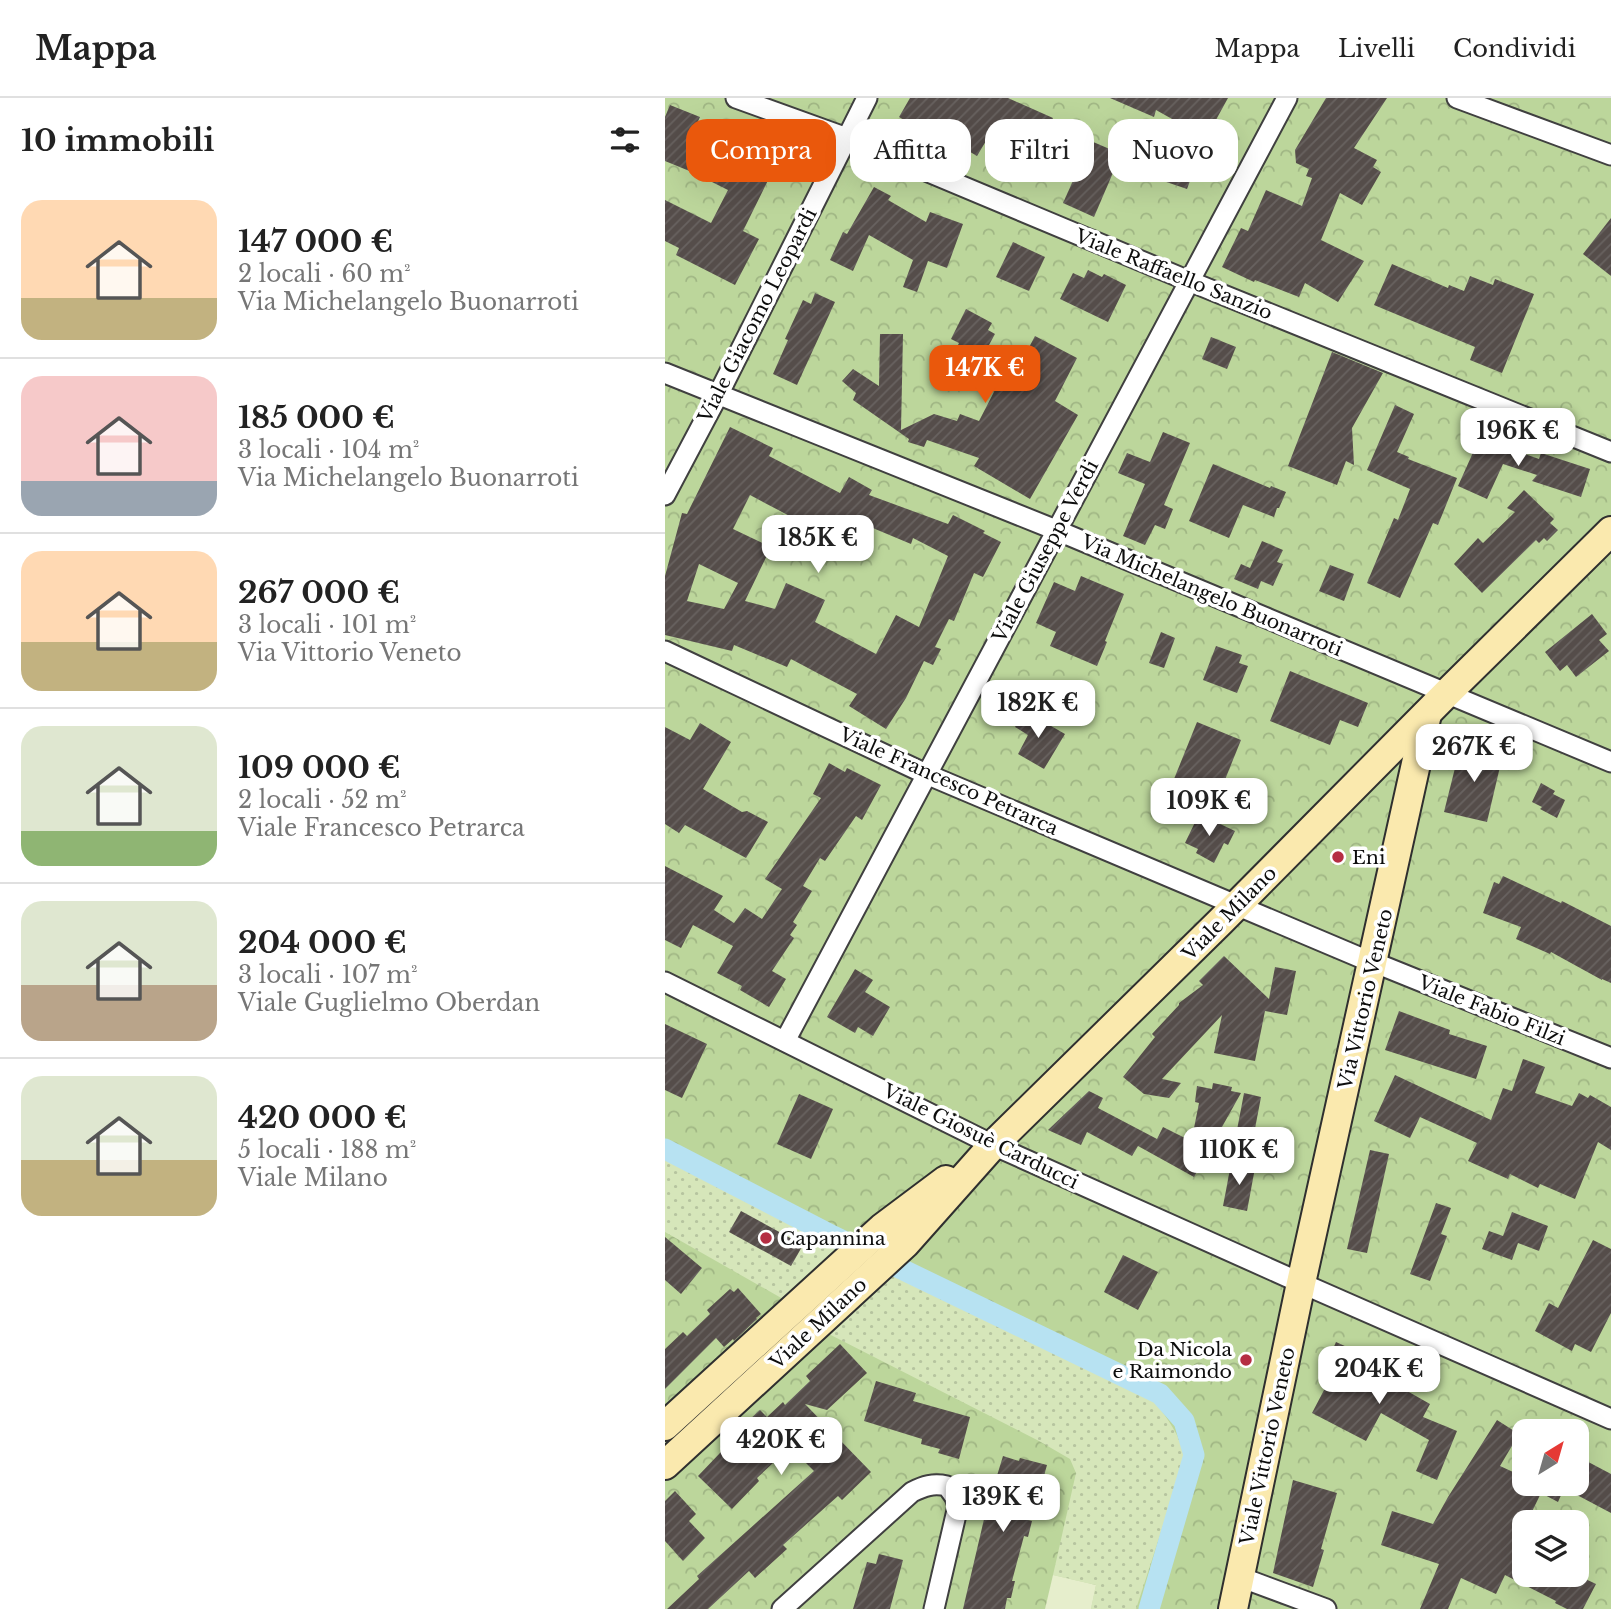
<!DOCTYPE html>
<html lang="it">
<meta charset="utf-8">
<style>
:root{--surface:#fff;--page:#f2f2f2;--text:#222;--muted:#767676;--line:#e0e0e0;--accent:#ea580c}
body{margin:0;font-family:"Libre Baskerville",serif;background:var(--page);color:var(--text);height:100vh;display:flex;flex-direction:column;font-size:26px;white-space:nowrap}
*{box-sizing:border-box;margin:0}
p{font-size:23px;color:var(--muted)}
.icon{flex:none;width:38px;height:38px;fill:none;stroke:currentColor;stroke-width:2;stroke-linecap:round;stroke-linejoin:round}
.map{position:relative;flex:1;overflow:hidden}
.side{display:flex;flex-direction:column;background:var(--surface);width:665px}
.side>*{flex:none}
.top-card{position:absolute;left:21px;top:21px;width:665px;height:63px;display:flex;gap:14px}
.needle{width:46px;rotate:37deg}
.buttons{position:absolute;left:847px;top:1321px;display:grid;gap:14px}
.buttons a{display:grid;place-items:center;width:77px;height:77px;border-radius:14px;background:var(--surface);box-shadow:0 7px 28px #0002;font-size:35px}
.price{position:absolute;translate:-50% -60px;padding:0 16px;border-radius:14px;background:#fff;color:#222;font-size:23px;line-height:46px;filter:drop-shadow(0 2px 4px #0008)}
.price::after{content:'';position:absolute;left:50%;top:42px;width:21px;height:16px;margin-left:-10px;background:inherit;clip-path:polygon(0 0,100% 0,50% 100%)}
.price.current{background:var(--accent);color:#fff}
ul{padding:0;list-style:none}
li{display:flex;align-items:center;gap:21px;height:175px;padding:0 21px}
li+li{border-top:2px solid var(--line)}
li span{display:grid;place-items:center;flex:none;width:196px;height:140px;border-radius:21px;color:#555}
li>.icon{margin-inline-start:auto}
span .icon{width:84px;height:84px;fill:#fffc;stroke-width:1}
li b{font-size:30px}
h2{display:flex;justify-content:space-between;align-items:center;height:84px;padding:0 21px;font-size:30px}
.tag{padding:0 24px;border-radius:21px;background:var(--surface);box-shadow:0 7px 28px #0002;font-size:24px;line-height:63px}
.tag.current{background:var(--accent);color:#fff}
header{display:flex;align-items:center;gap:42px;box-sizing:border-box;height:98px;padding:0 35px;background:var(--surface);border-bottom:2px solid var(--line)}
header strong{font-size:33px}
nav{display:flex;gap:38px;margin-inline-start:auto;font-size:24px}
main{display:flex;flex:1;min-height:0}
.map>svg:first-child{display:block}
</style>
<header>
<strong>Mappa</strong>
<nav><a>Mappa</a><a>Livelli</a><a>Condividi</a></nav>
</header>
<main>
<section class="side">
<h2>10 immobili<svg class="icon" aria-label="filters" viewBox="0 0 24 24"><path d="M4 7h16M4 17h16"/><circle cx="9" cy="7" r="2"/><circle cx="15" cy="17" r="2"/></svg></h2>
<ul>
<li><span style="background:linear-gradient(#ffd9b3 70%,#c2b280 0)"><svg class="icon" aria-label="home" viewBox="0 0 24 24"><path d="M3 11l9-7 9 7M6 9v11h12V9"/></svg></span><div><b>147 000 €</b><p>2 locali · 60 m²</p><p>Via Michelangelo Buonarroti</p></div></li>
<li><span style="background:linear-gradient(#f6c9c9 75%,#9aa5b1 0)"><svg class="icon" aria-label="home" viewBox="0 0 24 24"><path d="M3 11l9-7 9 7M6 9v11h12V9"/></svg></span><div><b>185 000 €</b><p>3 locali · 104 m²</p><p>Via Michelangelo Buonarroti</p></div></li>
<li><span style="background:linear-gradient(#ffd9b3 65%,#c2b280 0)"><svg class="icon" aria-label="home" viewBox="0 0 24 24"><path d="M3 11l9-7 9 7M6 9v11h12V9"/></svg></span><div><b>267 000 €</b><p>3 locali · 101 m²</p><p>Via Vittorio Veneto</p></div></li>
<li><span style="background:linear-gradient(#dfe7d0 75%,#8fb573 0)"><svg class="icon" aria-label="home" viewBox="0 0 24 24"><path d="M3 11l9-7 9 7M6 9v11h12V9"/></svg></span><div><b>109 000 €</b><p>2 locali · 52 m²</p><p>Viale Francesco Petrarca</p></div></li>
<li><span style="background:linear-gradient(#dfe7d0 60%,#b9a48a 0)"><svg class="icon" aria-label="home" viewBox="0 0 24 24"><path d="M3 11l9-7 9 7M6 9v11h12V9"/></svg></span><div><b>204 000 €</b><p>3 locali · 107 m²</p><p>Viale Guglielmo Oberdan</p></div></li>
<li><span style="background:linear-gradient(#dfe7d0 60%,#c2b280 0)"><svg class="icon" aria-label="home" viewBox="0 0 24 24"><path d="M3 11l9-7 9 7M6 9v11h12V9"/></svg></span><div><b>420 000 €</b><p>5 locali · 188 m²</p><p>Viale Milano</p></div></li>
</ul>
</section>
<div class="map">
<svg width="946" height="1511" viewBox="0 0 946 1511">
<defs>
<pattern id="forest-crowns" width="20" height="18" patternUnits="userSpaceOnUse" patternTransform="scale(1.75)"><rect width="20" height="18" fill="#bcd69b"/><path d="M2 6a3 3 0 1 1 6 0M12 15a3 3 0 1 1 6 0" fill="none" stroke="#a0b684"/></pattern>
<pattern id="park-dots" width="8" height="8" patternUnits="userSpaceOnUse" patternTransform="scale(1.75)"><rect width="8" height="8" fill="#d6e6ba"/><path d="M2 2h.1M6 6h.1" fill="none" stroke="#b6c49f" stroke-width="1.8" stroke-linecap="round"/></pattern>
<pattern id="building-hatch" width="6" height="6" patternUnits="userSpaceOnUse" patternTransform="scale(1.75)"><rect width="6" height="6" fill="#554d4a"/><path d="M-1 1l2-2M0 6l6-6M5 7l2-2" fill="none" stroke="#686260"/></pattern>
</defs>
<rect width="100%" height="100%" fill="#fef9ef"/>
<path fill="url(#forest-crowns)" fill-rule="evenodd" d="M 0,0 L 946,0 L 946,1511 L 0,1511 ZM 859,1334 L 912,1334 L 912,1386 L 859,1386 ZM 859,1424 L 912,1424 L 912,1477 L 859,1477 Z"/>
<g fill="url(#park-dots)">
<path d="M 0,1053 L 182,1144 L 118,1201 L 0,1134 Z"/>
<path d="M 229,1175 L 489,1303 C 503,1321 515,1337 520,1360 L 471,1511 L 426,1511 L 431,1487 L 388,1477 L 411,1375 L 405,1361 L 374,1343 L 156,1232 Z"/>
</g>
<path fill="#e6eecc" d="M 388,1477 L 431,1487 L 426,1511 L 380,1511 Z"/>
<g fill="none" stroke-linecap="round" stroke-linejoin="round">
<path stroke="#b7e2f2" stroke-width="21" d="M 0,1051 L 168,1138 L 495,1296 L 519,1323 L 529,1357 L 484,1511"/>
</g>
<g fill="url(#building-hatch)" fill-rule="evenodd">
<path d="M 245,0 L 343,0 L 388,20 L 383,32 L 395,38 L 380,70 L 321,43 L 312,58 L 280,39 L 277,44 L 234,19 Z"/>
<path d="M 445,0 L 563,0 L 541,40 L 491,12 L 489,19 Z"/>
<path d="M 661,0 L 722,0 L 689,50 L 712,62 L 708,69 L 716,74 L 697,107 L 675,95 L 656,142 L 699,163 L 673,204 L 640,185 L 634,199 L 590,182 L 589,184 L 557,169 L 576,130 L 583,133 L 601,92 L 637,108 L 647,80 L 641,78 L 644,71 L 631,65 L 630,52 Z"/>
<path d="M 5,7 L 35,19 L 25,41 L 57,55 L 64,39 L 92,52 L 95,46 L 116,56 L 78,133 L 94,141 L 70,187 L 11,157 L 14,150 L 0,143 L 0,102 L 46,125 L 63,92 L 43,82 L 44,81 L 0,63 L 0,19 Z"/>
<path d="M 471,39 L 533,61 L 522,91 L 460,70 Z"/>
<path d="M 426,43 L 456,56 L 429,119 L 398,105 Z"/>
<path d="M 209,89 L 226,98 L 223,102 L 261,124 L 265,114 L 298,126 L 282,170 L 263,163 L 252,194 L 238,189 L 248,162 L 204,137 L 188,173 L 165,162 L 178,134 L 182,136 Z"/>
<path d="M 946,120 L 946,178 L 918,156 Z"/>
<path d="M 348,144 L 380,159 L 364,193 L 331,179 Z"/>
<path d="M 727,166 L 783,190 L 784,187 L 799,193 L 805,178 L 828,187 L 830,181 L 869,196 L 837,275 L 805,262 L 810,249 L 709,207 Z"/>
<path d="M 423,172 L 437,179 L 439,176 L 461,187 L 443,224 L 395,201 L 408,175 L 419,180 Z"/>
<path d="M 150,195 L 170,204 L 132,287 L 108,276 L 123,242 L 120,241 L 138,202 L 146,206 Z"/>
<path d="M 301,211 L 327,225 L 323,232 L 330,236 L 318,258 L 350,276 L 370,238 L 412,260 L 390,303 L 413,317 L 365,401 L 309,368 L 314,360 L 262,342 L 259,349 L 243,344 L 244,341 L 188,302 L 191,295 L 177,283 L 188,271 L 214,288 L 215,236 L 238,236 L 236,332 L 269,316 L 292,323 L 295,316 L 314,323 L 330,292 L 283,267 L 294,245 L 286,241 Z"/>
<path d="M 546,239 L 571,249 L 562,271 L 537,261 Z"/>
<path d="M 667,254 L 718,275 L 687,330 L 689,367 L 681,363 L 672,387 L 623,368 Z"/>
<path d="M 730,307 L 749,316 L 732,354 L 744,359 L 743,361 L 792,380 L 773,427 L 768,425 L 735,500 L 702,485 L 729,420 L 733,422 L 745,391 L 702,372 Z"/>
<path d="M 65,329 L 108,350 L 104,358 L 175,395 L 184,379 L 207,392 L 204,397 L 283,426 L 288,417 L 320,433 L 318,435 L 336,444 L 318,479 L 309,475 L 289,523 L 284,521 L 270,549 L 276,551 L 268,567 L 259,563 L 241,600 L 221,631 L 184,608 L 192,596 L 126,561 L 122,569 L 69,547 L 67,553 L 0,537 L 0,478 L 17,415 L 22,416 ZM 85,397 L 149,431 L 149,432 L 188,454 L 203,428 L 246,446 L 248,440 L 283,458 L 254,529 L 231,517 L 211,556 L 150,524 L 160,502 L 121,485 L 110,511 L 80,503 L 106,449 L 68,431 ZM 34,466 L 73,485 L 59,511 L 22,503 Z"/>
<path d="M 819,330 L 848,343 L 845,351 L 874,361 L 876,355 L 925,371 L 916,399 L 867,383 L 872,377 L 838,366 L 822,401 L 793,388 Z"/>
<path d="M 498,334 L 525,345 L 499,407 L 508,411 L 500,431 L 490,427 L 480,447 L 458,438 L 480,386 L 453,375 L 462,355 L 485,364 Z"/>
<path d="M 548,366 L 605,390 L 606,388 L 621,394 L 614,410 L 612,410 L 609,419 L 578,407 L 564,440 L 524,423 Z"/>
<path d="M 859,392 L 889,421 L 885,425 L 893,432 L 882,443 L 879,440 L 874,445 L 871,442 L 817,495 L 789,466 L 813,440 L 818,445 L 850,414 L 842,410 Z"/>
<path d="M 597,443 L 618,452 L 612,464 L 618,466 L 608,488 L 596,483 L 593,491 L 569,481 L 576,466 L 585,470 Z"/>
<path d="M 665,467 L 689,476 L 679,503 L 654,493 Z"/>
<path d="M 416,478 L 459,496 L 440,543 L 442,544 L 432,568 L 385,548 L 391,534 L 371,525 L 389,484 L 410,493 Z"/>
<path d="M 927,516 L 942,536 L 934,542 L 944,553 L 911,579 L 902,567 L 895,573 L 880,554 Z"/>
<path d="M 496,534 L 510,540 L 499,570 L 484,565 Z"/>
<path d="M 551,548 L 577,557 L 574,565 L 583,568 L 572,595 L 538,582 Z"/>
<path d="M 625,573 L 703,605 L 693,629 L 675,622 L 665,647 L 605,623 Z"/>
<path d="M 360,613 L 400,636 L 379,671 L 353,656 L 363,637 L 350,629 Z"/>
<path d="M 532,624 L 576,642 L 551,704 L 507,686 Z"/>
<path d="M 35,625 L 66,644 L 38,691 L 77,714 L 82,713 L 103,724 L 81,760 L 20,727 L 14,735 L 0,726 L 0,629 L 25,642 Z"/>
<path d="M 807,649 L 838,656 L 822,724 L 779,714 L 793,658 Z"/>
<path d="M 164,665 L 180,674 L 182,670 L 216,687 L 197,722 L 191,718 L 160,763 L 155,760 L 138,788 L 147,793 L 128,824 L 132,827 L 125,837 L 129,840 L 107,873 L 121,881 L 104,909 L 75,892 L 77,888 L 52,875 L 68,848 L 28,827 L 16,850 L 0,842 L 0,768 L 58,798 L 49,812 L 69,825 L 80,810 L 97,821 L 117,791 L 100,781 L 156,700 L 148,696 Z"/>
<path d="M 876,685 L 890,693 L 888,696 L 900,702 L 892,720 L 875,711 L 877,709 L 867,704 Z"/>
<path d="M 534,716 L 570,733 L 563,747 L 559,745 L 549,765 L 531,755 L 533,751 L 520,745 Z"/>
<path d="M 838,778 L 896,805 L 897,803 L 946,828 L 946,885 L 937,881 L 937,882 L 886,854 L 885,856 L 851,841 L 856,829 L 818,815 L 829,784 L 834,786 Z"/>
<path d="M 559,858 L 604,901 L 610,869 L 631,873 L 622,917 L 600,913 L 590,963 L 549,955 L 557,917 L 497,981 L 516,985 L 504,1000 L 479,996 L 458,979 L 490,939 L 487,936 L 514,907 L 514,905 L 538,887 L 534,883 Z"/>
<path d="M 190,871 L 208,882 L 200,894 L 225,909 L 208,938 L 193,929 L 190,935 L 162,919 Z"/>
<path d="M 734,913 L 785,932 L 784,936 L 822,948 L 811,981 L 720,952 Z"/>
<path d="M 0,926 L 42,946 L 17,1000 L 0,992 Z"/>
<path d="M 858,961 L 880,969 L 870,995 L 907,1008 L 914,995 L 923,1000 L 925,997 L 946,1009 L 946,1052 L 933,1044 L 910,1101 L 875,1086 L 873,1090 L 845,1076 L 843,1081 L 803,1063 L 812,1045 L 755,1019 L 745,1040 L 709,1023 L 730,977 L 826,1022 L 838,990 L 847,993 Z"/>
<path d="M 548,985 L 567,989 L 566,993 L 576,995 L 529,1079 L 473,1048 L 467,1058 L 422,1034 L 416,1047 L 383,1032 L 424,993 L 438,1000 L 433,1010 L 492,1041 L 498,1029 L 530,1045 L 533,1039 L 528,1035 L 534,1005 L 530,1004 L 532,988 L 547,991 Z"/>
<path d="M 579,995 L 596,999 L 589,1036 L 572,1032 Z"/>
<path d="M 134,996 L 168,1011 L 146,1061 L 112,1046 Z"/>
<path d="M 705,1052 L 724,1056 L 702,1155 L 682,1151 Z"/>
<path d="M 566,1066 L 590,1070 L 582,1113 L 558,1108 Z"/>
<path d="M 771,1105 L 786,1110 L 776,1136 L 782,1138 L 765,1183 L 745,1176 Z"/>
<path d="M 76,1113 L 138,1147 L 126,1168 L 64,1134 Z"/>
<path d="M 847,1114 L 883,1128 L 874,1153 L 853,1145 L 847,1162 L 817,1151 L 824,1133 L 838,1138 Z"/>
<path d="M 0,1139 L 37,1170 L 16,1196 L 0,1182 Z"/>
<path d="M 928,1142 L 946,1151 L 946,1215 L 926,1254 L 910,1246 L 907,1253 L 870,1233 L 884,1205 L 893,1210 Z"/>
<path d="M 458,1157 L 493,1174 L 473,1212 L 439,1194 Z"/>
<path d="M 73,1190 L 96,1216 L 91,1220 L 92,1221 L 69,1243 L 68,1241 L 59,1249 L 51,1240 L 0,1291 L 0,1251 L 18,1234 L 22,1238 L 45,1216 L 42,1212 L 65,1191 L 69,1194 Z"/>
<path d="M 671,1244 L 706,1260 L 702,1268 L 729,1282 L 728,1285 L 765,1306 L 758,1319 L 792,1333 L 772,1382 L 751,1373 L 764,1342 L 716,1315 L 701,1343 L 647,1315 L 669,1273 L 660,1269 Z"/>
<path d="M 175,1246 L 202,1275 L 162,1312 L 140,1306 L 206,1374 L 177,1402 L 173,1398 L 118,1447 L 122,1451 L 90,1480 L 84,1473 L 43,1511 L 2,1511 L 34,1481 L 32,1478 L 149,1373 L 125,1349 L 92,1380 L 94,1383 L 67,1411 L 33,1378 L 76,1333 L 74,1331 L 95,1312 L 102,1319 L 118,1304 L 120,1307 L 145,1283 L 141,1278 Z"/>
<path d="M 211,1283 L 251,1295 L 248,1303 L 305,1319 L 294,1361 L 273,1355 L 275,1351 L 256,1346 L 257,1341 L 199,1323 Z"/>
<path d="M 832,1322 L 854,1336 L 835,1368 L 859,1379 L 859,1386 L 901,1386 L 893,1404 L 876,1395 L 862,1424 L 859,1424 L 859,1477 L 912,1477 L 931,1486 L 918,1511 L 902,1511 L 890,1505 L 891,1503 L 840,1477 L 831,1496 L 796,1480 L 783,1511 L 755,1511 L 774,1466 L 716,1447 L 727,1413 L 768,1426 L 783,1399 Z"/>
<path d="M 338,1358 L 354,1363 L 355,1360 L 382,1367 L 377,1385 L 373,1383 L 363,1422 L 367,1423 L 363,1439 L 359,1438 L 347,1483 L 350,1483 L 346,1500 L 342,1500 L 340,1511 L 298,1511 L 320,1417 Z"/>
<path d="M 912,1358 L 946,1376 L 946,1415 L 912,1397 Z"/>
<path d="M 628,1382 L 672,1395 L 656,1451 L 659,1452 L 648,1489 L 608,1475 Z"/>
<path d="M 10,1393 L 31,1416 L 24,1423 L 40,1440 L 18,1463 L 0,1443 L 0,1403 Z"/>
<path d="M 214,1456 L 238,1462 L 225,1511 L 188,1511 L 202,1464 L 211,1466 Z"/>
</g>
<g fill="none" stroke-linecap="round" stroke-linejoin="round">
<defs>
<g id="street">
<path d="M 71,0 L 182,40 L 524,183 L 946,354"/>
<path d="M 792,0 L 946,57"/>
<path d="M 0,275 L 391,432 L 946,664"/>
<path d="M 0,397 L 53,297 L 202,0"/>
<path d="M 0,553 L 261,676 L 694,859 L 708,864 L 946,960"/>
<path d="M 0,884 L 328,1047 L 636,1185 L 946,1321"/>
<path d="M 120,943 L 622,0"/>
<path d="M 575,1479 L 661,1511"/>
<path d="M 117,1511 L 247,1394 C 259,1388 268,1385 282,1388 L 290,1399 L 293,1408 L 269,1511"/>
</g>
<g id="secondary">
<path d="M 0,1328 L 217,1130 L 281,1082"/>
<path d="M 0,1367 L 240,1146 L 328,1047 L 556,823 L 782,595 L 946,433"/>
<path d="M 568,1511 L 636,1185 L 762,616"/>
</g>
</defs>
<use href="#street" stroke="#404040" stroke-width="23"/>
<use href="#secondary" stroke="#2f2f2f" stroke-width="32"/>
<use href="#street" stroke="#fff" stroke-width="19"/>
<use href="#secondary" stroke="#fae9ae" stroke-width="28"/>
</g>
<g fill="#b52e43" stroke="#fff" stroke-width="2.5">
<circle cx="673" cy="759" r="7"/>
<circle cx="101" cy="1140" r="7"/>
<circle cx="581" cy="1262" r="7"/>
</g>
<g text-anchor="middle" stroke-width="7" stroke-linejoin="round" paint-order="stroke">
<g font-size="19" fill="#0d0d0d" stroke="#fff">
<text transform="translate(509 176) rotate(22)" y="7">Viale Raffaello Sanzio</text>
<text transform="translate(92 217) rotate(-63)" y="7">Viale Giacomo Leopardi</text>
<text transform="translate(380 453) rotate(-62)" y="7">Viale Giuseppe Verdi</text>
<text transform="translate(547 497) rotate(23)" y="7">Via Michelangelo Buonarroti</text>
<text transform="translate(284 683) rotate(24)" y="7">Viale Francesco Petrarca</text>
<text transform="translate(564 815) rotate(-45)" y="7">Viale Milano</text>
<text transform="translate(700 901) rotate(-77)" y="7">Via Vittorio Veneto</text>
<text transform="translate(827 912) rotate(22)" y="7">Viale Fabio Filzi</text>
<text transform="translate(316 1038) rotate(26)" y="7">Viale Giosuè Carducci</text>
<text transform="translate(153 1225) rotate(-43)" y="7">Viale Milano</text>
<text transform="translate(602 1348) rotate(-78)" y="7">Viale Vittorio Veneto</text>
</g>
<g font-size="19" fill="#0d0d0d" stroke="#fff" text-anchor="start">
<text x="687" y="766">Eni</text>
<text x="115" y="1147">Capannina</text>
<text x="567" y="1258" text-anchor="end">Da Nicola<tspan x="567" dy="22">e Raimondo</tspan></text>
</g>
</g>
</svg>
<div class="buttons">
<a><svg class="needle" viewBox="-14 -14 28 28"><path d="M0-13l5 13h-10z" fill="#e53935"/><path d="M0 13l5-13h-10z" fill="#767676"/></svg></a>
<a><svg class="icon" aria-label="layers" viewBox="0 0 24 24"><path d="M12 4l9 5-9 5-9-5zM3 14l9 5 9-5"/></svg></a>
</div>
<b class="price current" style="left:320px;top:307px">147K €</b>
<b class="price" style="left:853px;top:370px">196K €</b>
<b class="price" style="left:153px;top:477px">185K €</b>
<b class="price" style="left:373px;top:642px">182K €</b>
<b class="price" style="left:809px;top:686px">267K €</b>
<b class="price" style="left:544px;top:740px">109K €</b>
<b class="price" style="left:574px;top:1089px">110K €</b>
<b class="price" style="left:714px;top:1308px">204K €</b>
<b class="price" style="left:116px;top:1379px">420K €</b>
<b class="price" style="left:338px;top:1436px">139K €</b>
<div class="top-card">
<a class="tag current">Compra</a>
<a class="tag">Affitta</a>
<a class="tag">Filtri</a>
<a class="tag">Nuovo</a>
</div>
</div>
</main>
